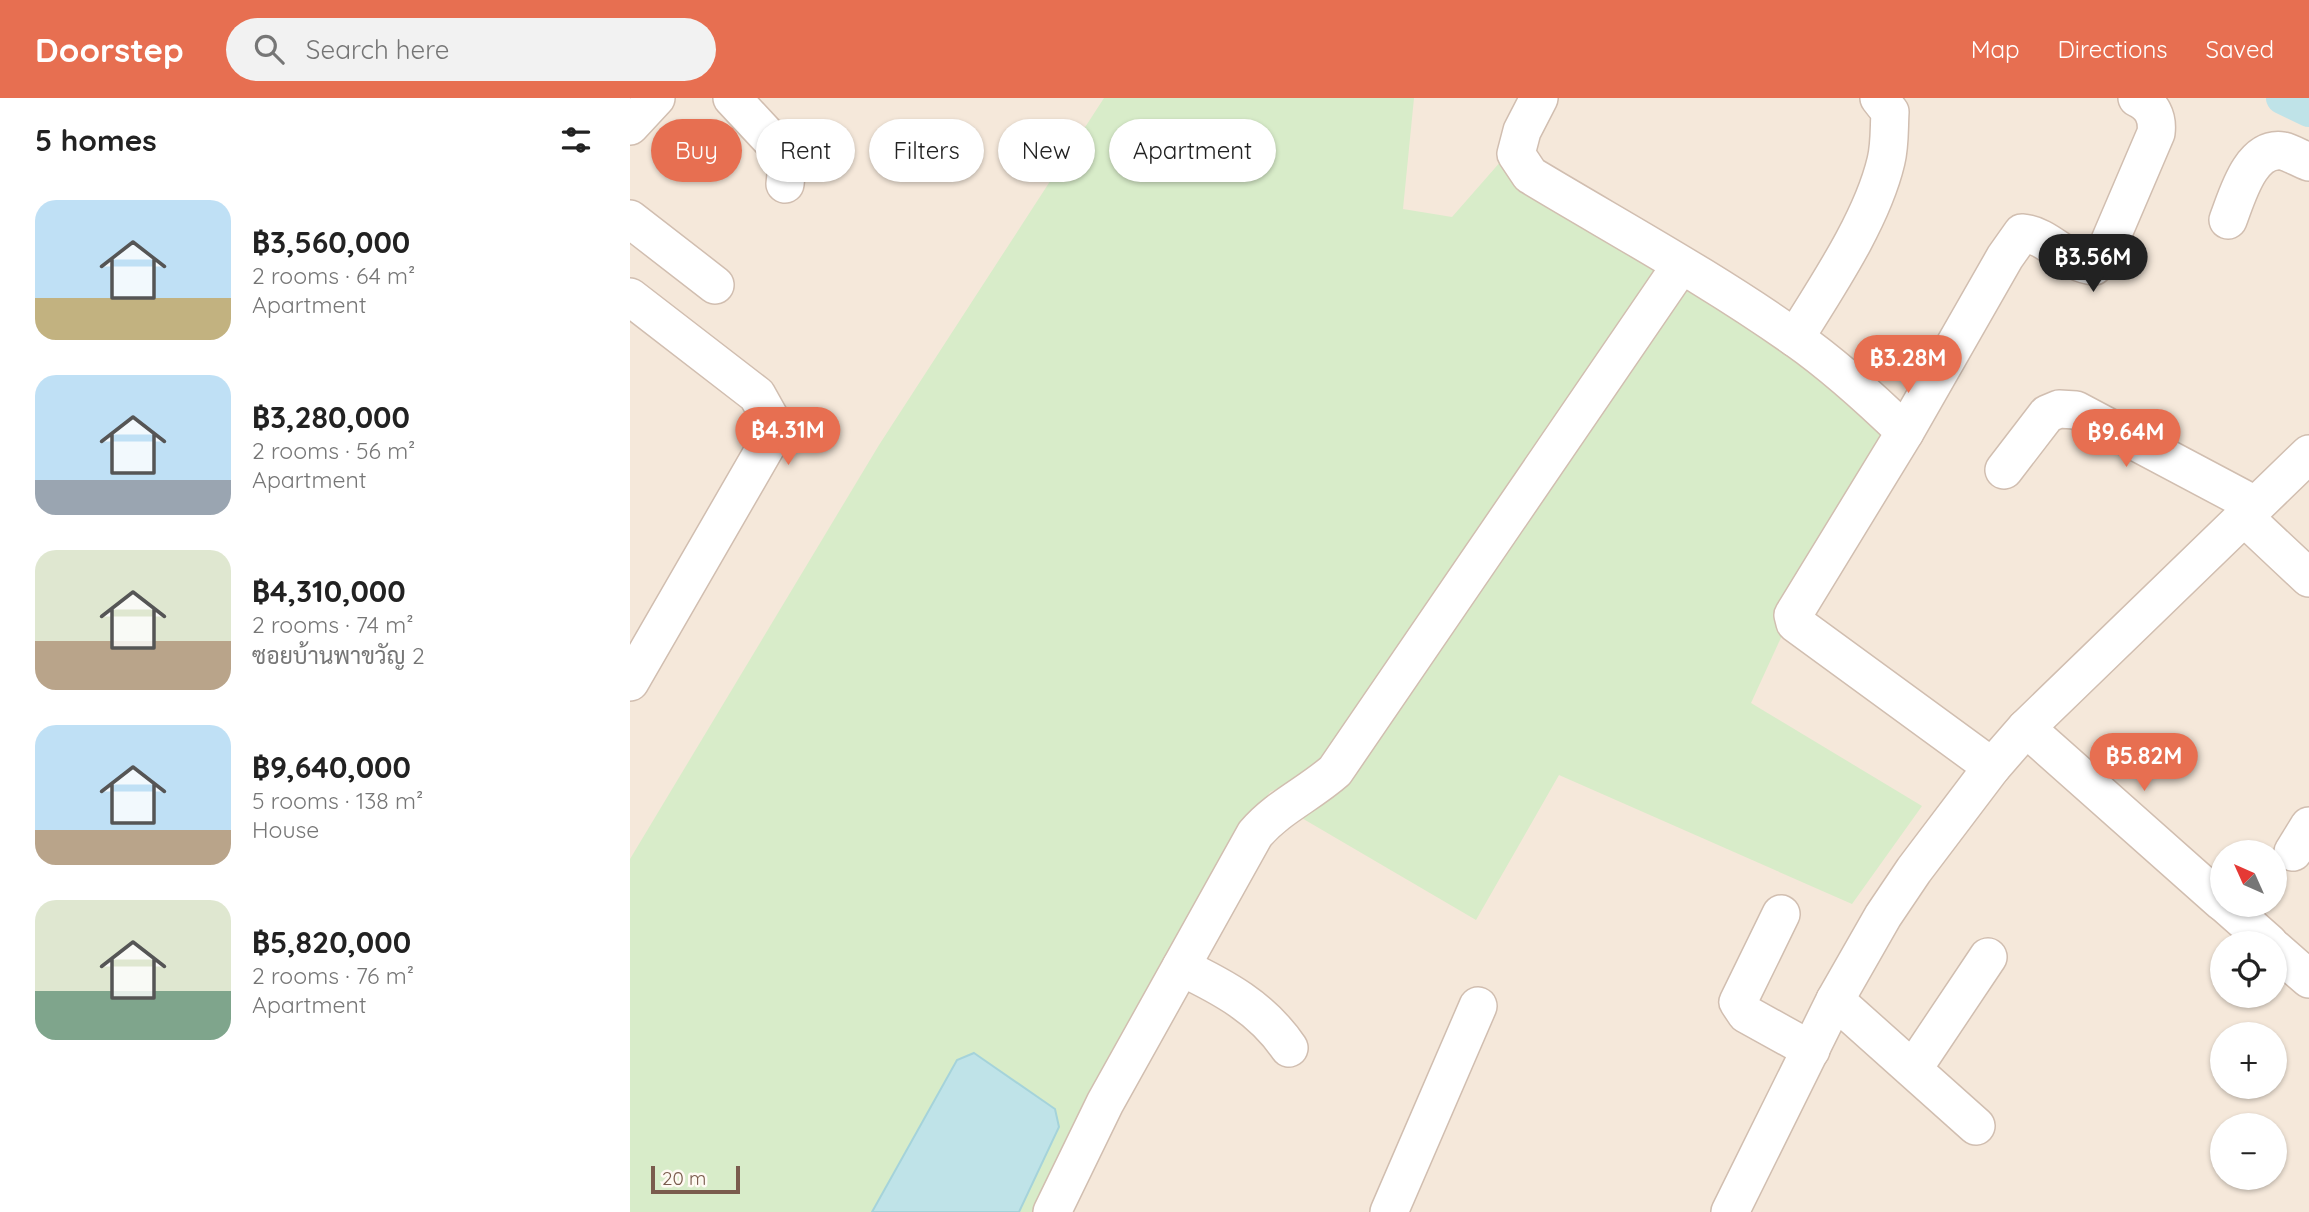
<!DOCTYPE html>
<meta charset="utf-8">
<style>
:root{--surface:#fff;--page:#f2f2f2;--text:#222;--muted:#767676;--accent:#e76f51}
body{margin:0;font-family:Quicksand,Sarabun,sans-serif;background:var(--page);color:var(--text);height:100vh;display:flex;flex-direction:column;font-size:26px;white-space:nowrap}
*{box-sizing:border-box;margin:0}
p{font-size:23px;color:var(--muted)}
.icon{flex:none;width:38px;height:38px;fill:none;stroke:currentColor;stroke-width:2;stroke-linecap:round;stroke-linejoin:round}
.map{position:relative;flex:1;overflow:hidden}
.drawer{display:flex;flex-direction:column;background:var(--surface);width:630px}
.drawer>*{flex:none}
.banner{position:absolute;left:21px;top:21px;width:665px;height:63px;display:flex;gap:14px}
.needle{width:46px;rotate:315deg}
.controls{position:absolute;left:1580px;top:742px;display:grid;gap:14px}
.controls a{display:grid;place-items:center;width:77px;height:77px;border-radius:50%;background:var(--surface);box-shadow:0 2px 5px #0004;font-size:35px}
.scale{position:absolute;left:21px;bottom:18px;width:89px;box-sizing:border-box;padding-left:7px;border:4px solid #7a5c4d;border-top:0;font-size:19px;line-height:24px;white-space:nowrap;color:#7a5c4d;-webkit-text-stroke:5px #fffaf3;paint-order:stroke}
.price{position:absolute;translate:-50% -60px;padding:0 16px;border-radius:24px;background:var(--accent);color:#fff;font-size:23px;line-height:46px;filter:drop-shadow(0 2px 4px #0008)}
.price::after{content:'';position:absolute;left:50%;top:42px;width:21px;height:16px;margin-left:-10px;background:inherit;clip-path:polygon(0 0,100% 0,50% 100%)}
.price.selected{background:#222;color:#fff}
ul{padding:0;list-style:none}
li{display:flex;align-items:center;gap:21px;height:175px;padding:0 35px}
li span{display:grid;place-items:center;flex:none;width:196px;height:140px;border-radius:21px;color:#555}
li>.icon{margin-inline-start:auto}
span .icon{width:84px;height:84px;fill:#fffc;stroke-width:1}
li b{font-size:30px}
h2{display:flex;justify-content:space-between;align-items:center;height:84px;padding:0 35px;font-size:30px}
.chip{padding:0 24px;border-radius:32px;background:var(--surface);box-shadow:0 2px 5px #0004;font-size:24px;line-height:63px}
.chip.selected{background:var(--accent);color:#fff}
header{display:flex;align-items:center;gap:42px;box-sizing:border-box;height:98px;padding:0 35px;background:var(--accent);color:#fff}
header strong{font-size:33px}
nav{display:flex;gap:38px;margin-inline-start:auto;font-size:24px}
.search{width:490px;height:63px;background:var(--page);display:flex;align-items:center;gap:18px;box-sizing:border-box;padding:0 24px;border-radius:38px;color:var(--muted);font-size:26px}
main{display:flex;flex:1;min-height:0}
.map>svg:first-child{display:block}
</style>
<header>
<strong>Doorstep</strong>
<div class="search"><svg class="icon" aria-label="search" viewBox="0 0 24 24"><circle cx="10" cy="10" r="6"/><path d="M15 15l6 6"/></svg>Search here</div>
<nav><a>Map</a><a>Directions</a><a>Saved</a></nav>
</header>
<main>
<section class="drawer">
<h2>5 homes<svg class="icon" aria-label="filters" viewBox="0 0 24 24"><path d="M4 7h16M4 17h16"/><circle cx="9" cy="7" r="2"/><circle cx="15" cy="17" r="2"/></svg></h2>
<ul>
<li><span style="background:linear-gradient(#bfe0f5 70%,#c2b280 0)"><svg class="icon" aria-label="home" viewBox="0 0 24 24"><path d="M3 11l9-7 9 7M6 9v11h12V9"/></svg></span><div><b>฿3,560,000</b><p>2 rooms · 64 m²</p><p>Apartment</p></div></li>
<li><span style="background:linear-gradient(#bfe0f5 75%,#9aa5b1 0)"><svg class="icon" aria-label="home" viewBox="0 0 24 24"><path d="M3 11l9-7 9 7M6 9v11h12V9"/></svg></span><div><b>฿3,280,000</b><p>2 rooms · 56 m²</p><p>Apartment</p></div></li>
<li><span style="background:linear-gradient(#dfe7d0 65%,#b9a48a 0)"><svg class="icon" aria-label="home" viewBox="0 0 24 24"><path d="M3 11l9-7 9 7M6 9v11h12V9"/></svg></span><div><b>฿4,310,000</b><p>2 rooms · 74 m²</p><p>ซอยบ้านพาขวัญ 2</p></div></li>
<li><span style="background:linear-gradient(#bfe0f5 75%,#b9a48a 0)"><svg class="icon" aria-label="home" viewBox="0 0 24 24"><path d="M3 11l9-7 9 7M6 9v11h12V9"/></svg></span><div><b>฿9,640,000</b><p>5 rooms · 138 m²</p><p>House</p></div></li>
<li><span style="background:linear-gradient(#dfe7d0 65%,#7fa58c 0)"><svg class="icon" aria-label="home" viewBox="0 0 24 24"><path d="M3 11l9-7 9 7M6 9v11h12V9"/></svg></span><div><b>฿5,820,000</b><p>2 rooms · 76 m²</p><p>Apartment</p></div></li>
</ul>
</section>
<div class="map">
<svg width="1679" height="1114" viewBox="0 0 1679 1114">
<rect width="100%" height="100%" fill="#fdf6ec"/>
<path fill="#f5e8da" fill-rule="evenodd" d="M 0,0 L 1679,0 L 1679,1114 L 0,1114 ZM 1592,754 L 1645,754 L 1645,807 L 1592,807 ZM 1592,845 L 1645,845 L 1645,898 L 1592,898 ZM 1592,936 L 1645,936 L 1645,989 L 1592,989 ZM 1592,1027 L 1645,1027 L 1645,1080 L 1592,1080 Z"/>
<g fill="#d8ecc9">
<path d="M 474,0 L 784,0 L 773,111 L 822,119 L 872,62 L 1033,171 L 694,669 L 640,694 L 545,844 L 408,1114 L 389,1114 L 429,1029 L 327,962 L 242,1114 L 0,1114 L 0,761 L 249,347 Z"/>
<path d="M 1060,185 L 1146,237 L 1259,342 L 1182,472 L 1121,605 L 1292,708 L 1222,806 L 929,677 L 846,822 L 670,719 Z"/>
</g>
<path fill="#bfe3e8" stroke="#a5d3da" stroke-width="2" d="M 344,955 L 425,1011 L 429,1029 L 389,1114 L 242,1114 L 327,962 Z"/>
<g fill="none" stroke-linecap="round" stroke-linejoin="round">
<path stroke="#bfe3e8" stroke-width="32" d="M 1652,0 L 1679,13"/>
<defs>
<g id="minor">
<path d="M 102,0 L 144,45 L 157,68 L 155,86"/>
<path d="M 909,0 L 892,33 L 886,56 L 900,77 C 988,130 1082,181 1165,240 C 1205,268 1240,300 1275,334 L 1168,509 L 1163,517 L 1165,525 L 1362,669"/>
<path d="M 0,28 L 26,0"/>
<path d="M 0,121 L 85,187"/>
<path d="M 1598,122 C 1607,99 1620,48 1653,53 C 1661,55 1671,61 1679,64"/>
<path d="M 0,199 L 127,297 L 141,322 L 138,345 L 0,584"/>
<path d="M 1165,240 C 1198,187 1242,122 1256,63 C 1260,47 1259,30 1260,14 L 1249,0"/>
<path d="M 1275,334 L 1375,159 L 1392,135 C 1419,137 1437,166 1464,168 L 1473,159 L 1526,35 C 1528,19 1522,7 1507,0"/>
<path d="M 1374,372 L 1417,316 L 1429,311 L 1446,312 L 1625,407"/>
<path d="M 1613,418 L 1679,480"/>
<path d="M 1396,630 L 1592,804"/>
<path d="M 1663,754 L 1679,728"/>
<path d="M 1596,807 L 1639,845"/>
<path d="M 1151,816 L 1108,904 L 1116,916 L 1181,952"/>
<path d="M 1645,851 L 1679,881"/>
<path d="M 551,869 C 593,889 632,910 659,950"/>
<path d="M 1205,902 L 1346,1028"/>
<path d="M 1283,971 L 1358,859"/>
<path d="M 422,1114 L 475,1005 L 625,736 C 648,709 679,696 705,673 L 1051,167"/>
<path d="M 759,1114 L 848,908"/>
<path d="M 1100,1114 L 1205,902 L 1253,818 L 1284,772 L 1362,669 L 1396,630 L 1679,356"/>
</g>
</defs>
<use href="#minor" stroke="#d1beb0" stroke-width="40"/>
<use href="#minor" stroke="#fff" stroke-width="37"/>
</g>
</svg>
<div class="controls">
<a><svg class="needle" viewBox="-14 -14 28 28"><path d="M0-13l5 13h-10z" fill="#e53935"/><path d="M0 13l5-13h-10z" fill="#767676"/></svg></a>
<a><svg class="icon" aria-label="locate" viewBox="0 0 24 24"><circle cx="12" cy="12" r="6"/><path d="M12 2v4M12 18v4M2 12h4M18 12h4"/></svg></a>
<a>+</a>
<a>−</a>
</div>
<div class="scale">20 m</div>
<b class="price selected" style="left:1463px;top:196px">฿3.56M</b>
<b class="price" style="left:1278px;top:297px">฿3.28M</b>
<b class="price" style="left:158px;top:369px">฿4.31M</b>
<b class="price" style="left:1496px;top:371px">฿9.64M</b>
<b class="price" style="left:1514px;top:695px">฿5.82M</b>
<div class="banner">
<a class="chip selected">Buy</a>
<a class="chip">Rent</a>
<a class="chip">Filters</a>
<a class="chip">New</a>
<a class="chip">Apartment</a>
</div>
</div>
</main>
